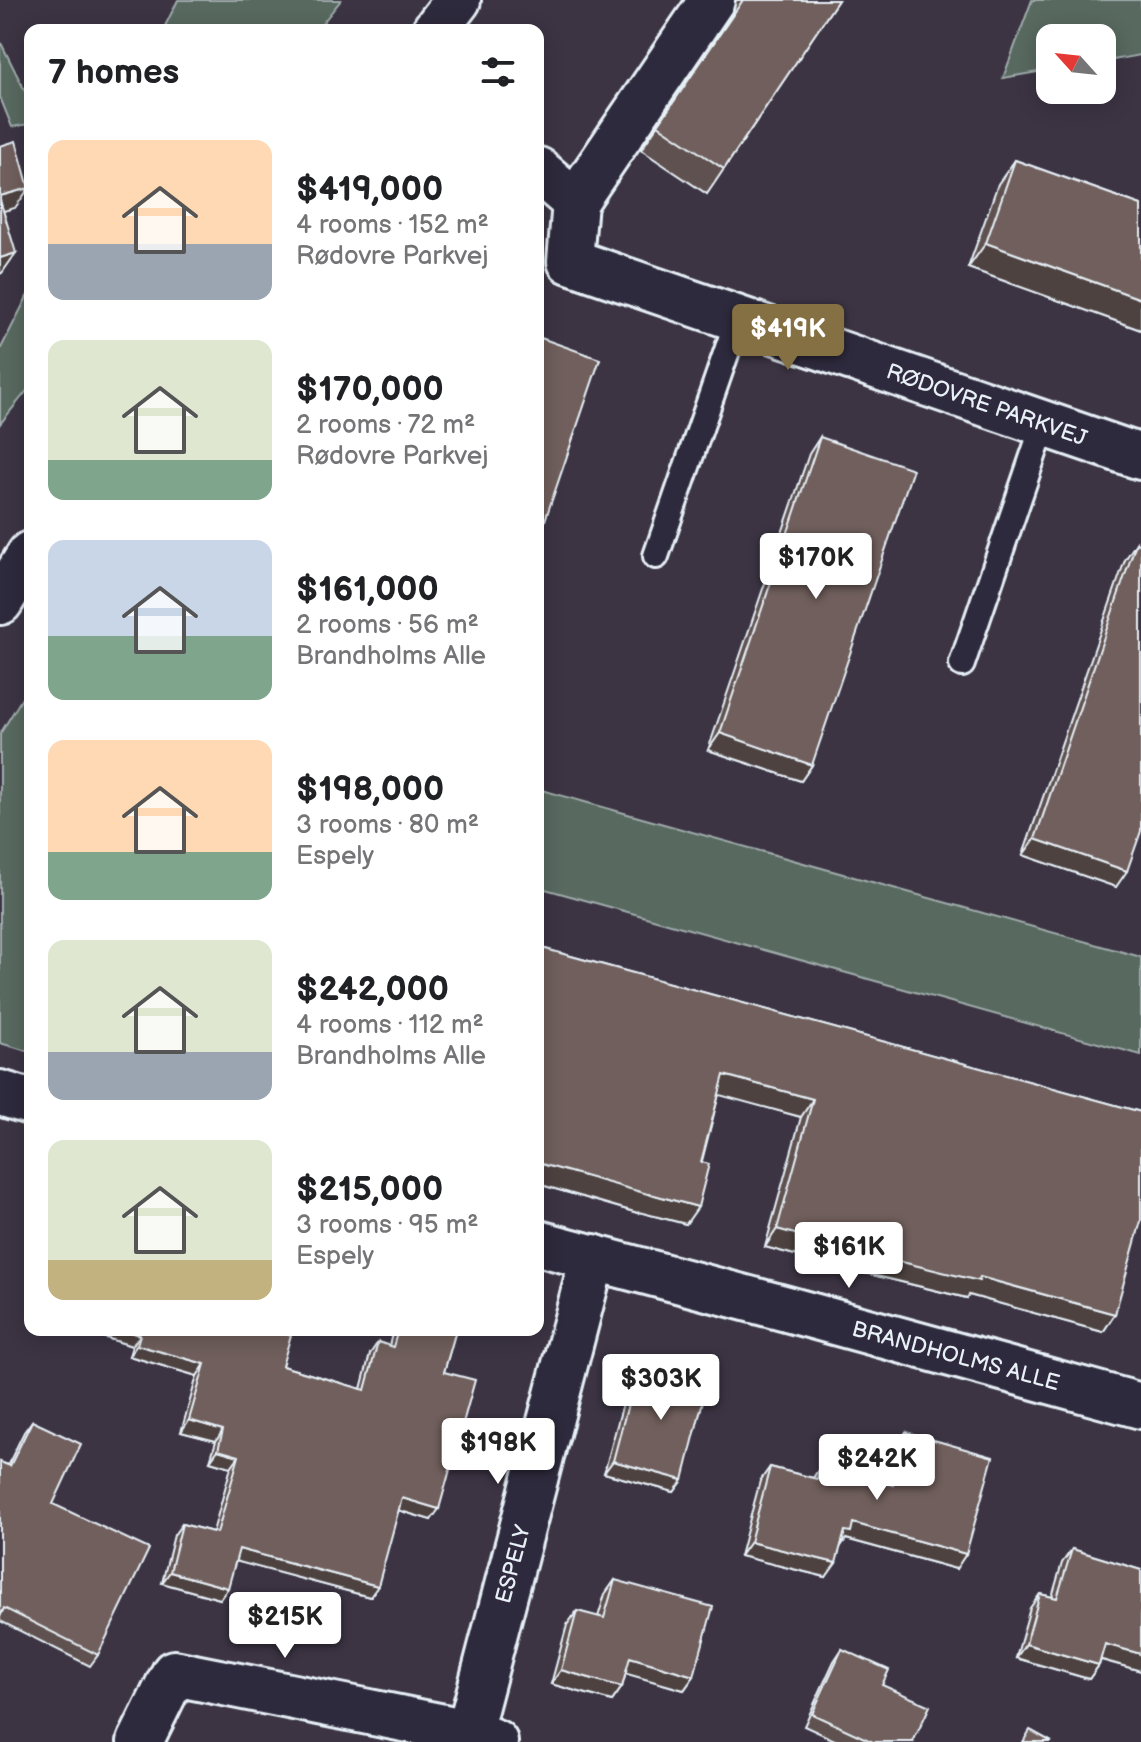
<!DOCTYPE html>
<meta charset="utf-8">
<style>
:root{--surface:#fff;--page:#f6f6f6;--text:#202124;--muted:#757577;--accent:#847042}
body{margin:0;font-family:"Balsamiq Sans",sans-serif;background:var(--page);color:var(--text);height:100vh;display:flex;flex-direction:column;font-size:30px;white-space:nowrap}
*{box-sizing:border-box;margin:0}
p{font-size:26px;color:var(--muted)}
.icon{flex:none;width:44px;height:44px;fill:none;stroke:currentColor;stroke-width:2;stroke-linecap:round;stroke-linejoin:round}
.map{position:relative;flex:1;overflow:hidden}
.panel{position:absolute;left:24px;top:24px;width:520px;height:1312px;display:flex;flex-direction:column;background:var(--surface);border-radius:16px;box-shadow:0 4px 20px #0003}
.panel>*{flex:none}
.needle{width:52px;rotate:297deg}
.controls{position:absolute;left:1036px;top:24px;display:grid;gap:16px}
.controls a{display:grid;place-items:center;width:80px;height:80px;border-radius:16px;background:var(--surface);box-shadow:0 4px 20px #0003;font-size:40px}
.price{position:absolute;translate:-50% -68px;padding:0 18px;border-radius:8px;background:#fff;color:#222;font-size:26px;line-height:52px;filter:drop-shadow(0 2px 4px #0008)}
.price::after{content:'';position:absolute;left:50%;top:48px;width:24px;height:18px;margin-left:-12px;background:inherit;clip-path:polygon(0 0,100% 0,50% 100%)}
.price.active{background:var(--accent);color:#fff}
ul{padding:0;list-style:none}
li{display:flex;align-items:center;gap:24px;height:200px;padding:0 24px}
li span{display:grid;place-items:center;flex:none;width:224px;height:160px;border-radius:16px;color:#555}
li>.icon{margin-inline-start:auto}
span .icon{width:96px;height:96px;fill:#fffc;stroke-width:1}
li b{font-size:34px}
h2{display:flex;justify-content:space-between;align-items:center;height:96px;padding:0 24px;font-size:34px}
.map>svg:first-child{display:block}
</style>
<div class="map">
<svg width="1141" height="1742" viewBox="0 0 1141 1742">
<rect width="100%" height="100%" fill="#3c3443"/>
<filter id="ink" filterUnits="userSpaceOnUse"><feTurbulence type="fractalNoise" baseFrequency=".0125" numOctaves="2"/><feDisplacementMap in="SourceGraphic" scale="16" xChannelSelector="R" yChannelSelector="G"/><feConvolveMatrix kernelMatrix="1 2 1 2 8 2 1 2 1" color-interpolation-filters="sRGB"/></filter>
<g filter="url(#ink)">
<g fill="#596960" stroke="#a0adac" stroke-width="2">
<path d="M 178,0 L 341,0 L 317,30 L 163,30 Z"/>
<path d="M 1032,0 L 1141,0 L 1141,55 L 1102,62 L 1102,38 L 1050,38 L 1050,70 L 1003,78 Z"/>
<path d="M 0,41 L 30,101 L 30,124 L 12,127 L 0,97 Z"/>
<path d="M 30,291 L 30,387 L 0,424 L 0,350 Z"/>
<path d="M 30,685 L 30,1052 L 0,1043 L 0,734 Z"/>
<path d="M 538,789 L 1141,957 L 1141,1055 L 538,887 Z"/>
</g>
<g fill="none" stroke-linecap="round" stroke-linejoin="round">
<defs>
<g id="lane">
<path d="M 656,556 L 738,319"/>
<path d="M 962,664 L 1044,424"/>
</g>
<g id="street">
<path d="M 538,170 L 575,202 L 570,261 L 1141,457"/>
<path d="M 575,202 L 712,0"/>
<path d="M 0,1093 L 30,1102"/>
<path d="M 538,1243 L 787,1309 L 1141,1406"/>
<path d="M 469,1732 L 593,1257"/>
<path d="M 140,1742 L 174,1673 L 469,1732 L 495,1742"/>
</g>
<g id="secondary">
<path d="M 435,30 L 458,0"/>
<path d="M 0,602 L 30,554"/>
</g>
</defs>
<use href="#lane" stroke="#e8f1f8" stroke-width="30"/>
<use href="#street" stroke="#e8f1f8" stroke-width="50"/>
<use href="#secondary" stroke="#e8f1f8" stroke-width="50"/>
<use href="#lane" stroke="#2f2a3d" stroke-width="24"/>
<use href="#street" stroke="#2f2a3d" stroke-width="44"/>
<use href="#secondary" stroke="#2f2a3d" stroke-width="44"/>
</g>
<g fill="#5f514f" stroke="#e8f1f8" stroke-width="2">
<path d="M 736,0 L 838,0 L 707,194 L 641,150 L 733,14 Z"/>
<path d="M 1015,160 L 1141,205 L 1141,330 L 968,268 L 998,184 Z"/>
<path d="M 820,437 L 812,765 L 801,781 L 708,750 L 809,454 Z"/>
<path d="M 1136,543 L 1116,887 L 1023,855 L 1125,560 Z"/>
<path d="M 538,947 L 1141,1112 L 1115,1314 L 1103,1332 L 969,1295 L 967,1298 L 832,1265 L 765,1247 L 801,1117 L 719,1094 L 686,1224 L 639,1212 L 638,1213 L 538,1184 Z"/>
<path d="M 81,1330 L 274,1330 L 282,1366 L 361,1389 L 370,1354 L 378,1342 L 389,1346 L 393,1330 L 456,1330 L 444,1372 L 431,1520 L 398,1510 L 370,1597 L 236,1561 L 220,1599 L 162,1583 L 174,1535 L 182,1524 L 213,1532 L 231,1467 L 210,1461 L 216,1441 L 181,1432 L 197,1376 L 129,1356 L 132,1346 Z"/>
<path d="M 655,1367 L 683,1480 L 674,1492 L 604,1473 L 629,1381 L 637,1370 L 650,1373 Z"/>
<path d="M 32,1421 L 53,1504 L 98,1655 L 90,1666 L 0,1621 L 0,1462 L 8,1465 L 24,1432 Z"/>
<path d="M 906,1432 L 956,1569 L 846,1539 L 841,1546 L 826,1577 L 740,1556 L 760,1481 L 770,1467 L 813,1478 L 820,1467 L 887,1483 L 895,1447 Z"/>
<path d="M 1072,1549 L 1141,1570 L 1141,1671 L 1101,1660 L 1099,1665 L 1089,1679 L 1016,1658 L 1030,1608 L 1040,1594 L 1052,1597 L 1062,1563 Z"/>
<path d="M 615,1580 L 694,1676 L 684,1690 L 626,1673 L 622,1687 L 612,1701 L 551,1684 L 567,1625 L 577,1611 L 598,1617 L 605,1594 Z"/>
<path d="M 842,1649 L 913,1742 L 839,1742 L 804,1726 L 834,1661 Z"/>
</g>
<g fill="#4e4240" stroke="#e8f1f8" stroke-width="2">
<path d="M 29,188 L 15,208 L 0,212 L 0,196 Z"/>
<path d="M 986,243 L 1141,299 L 1141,330 L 968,268 Z"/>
<path d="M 16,253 L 2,273 L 0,274 L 0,258 Z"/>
<path d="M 720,733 L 812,765 L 801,781 L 708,750 Z"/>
<path d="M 1035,839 L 1127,871 L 1116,887 L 1023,855 Z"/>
<path d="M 724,1075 L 813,1099 L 801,1117 L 712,1093 Z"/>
<path d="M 538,1163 L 651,1194 L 698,1207 L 686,1224 L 639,1212 L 638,1213 L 538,1184 Z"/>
<path d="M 777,1229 L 980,1277 L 1115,1314 L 1103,1332 L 969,1295 L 967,1298 L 832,1265 L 765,1247 Z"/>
<path d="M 81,1330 L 125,1330 L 140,1335 L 132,1346 Z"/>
<path d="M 137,1345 L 205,1364 L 197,1376 L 129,1356 Z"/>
<path d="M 189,1420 L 223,1430 L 216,1441 L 181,1432 Z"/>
<path d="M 218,1450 L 239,1456 L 231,1467 L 210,1461 Z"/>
<path d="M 613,1461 L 683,1480 L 674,1492 L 604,1473 Z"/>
<path d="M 402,1498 L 439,1509 L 431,1520 L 394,1509 Z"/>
<path d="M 853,1523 L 966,1554 L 956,1569 L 846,1539 L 841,1546 L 845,1531 Z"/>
<path d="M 750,1542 L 836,1563 L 826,1577 L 740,1556 Z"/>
<path d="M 239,1549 L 378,1586 L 370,1597 L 231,1560 Z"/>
<path d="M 170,1572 L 228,1588 L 220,1599 L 162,1583 Z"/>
<path d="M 1026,1644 L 1099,1665 L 1089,1679 L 1016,1658 Z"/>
<path d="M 1105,1644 L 1141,1654 L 1141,1671 L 1095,1658 Z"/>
<path d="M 630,1657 L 694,1676 L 684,1690 L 620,1672 Z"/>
<path d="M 561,1670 L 622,1687 L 612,1701 L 551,1684 Z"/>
</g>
<g fill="#6f5e5c" stroke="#e8f1f8" stroke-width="2">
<path d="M 743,0 L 838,0 L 724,169 L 658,125 Z"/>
<path d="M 16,141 L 29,188 L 0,196 L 0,146 Z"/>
<path d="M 1015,160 L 1141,205 L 1141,299 L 986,243 Z"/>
<path d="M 0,200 L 16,253 L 0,258 Z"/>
<path d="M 538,337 L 600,359 L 538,541 Z"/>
<path d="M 820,437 L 913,469 L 812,765 L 720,733 Z"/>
<path d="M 1136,543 L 1141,545 L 1141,831 L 1127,871 L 1035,839 Z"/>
<path d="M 538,947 L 1141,1112 L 1141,1221 L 1115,1314 L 980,1277 L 979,1281 L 845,1248 L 777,1229 L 813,1099 L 724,1075 L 701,1162 L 709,1164 L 698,1207 L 651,1194 L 651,1195 L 538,1163 L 538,1035 L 541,1025 L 538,1024 Z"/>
<path d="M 125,1330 L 274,1330 L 291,1335 L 282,1366 L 365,1390 L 378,1342 L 393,1347 L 398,1330 L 456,1330 L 444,1372 L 475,1380 L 439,1509 L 402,1498 L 378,1586 L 239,1549 L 228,1588 L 170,1572 L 182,1524 L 217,1533 L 239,1456 L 218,1450 L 223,1430 L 189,1420 L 205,1364 L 137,1345 L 140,1335 Z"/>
<path d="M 655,1367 L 708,1381 L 683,1480 L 613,1461 L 637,1370 L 653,1374 Z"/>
<path d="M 32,1421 L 81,1444 L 53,1504 L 149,1549 L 98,1655 L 4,1608 L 0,1617 L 0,1462 L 10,1466 Z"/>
<path d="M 906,1432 L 993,1457 L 966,1554 L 853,1523 L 851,1532 L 845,1531 L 836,1563 L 750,1542 L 770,1467 L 817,1479 L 820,1467 L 893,1485 Z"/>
<path d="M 1072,1549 L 1141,1570 L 1141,1654 L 1105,1644 L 1099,1665 L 1026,1644 L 1040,1594 L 1057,1598 Z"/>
<path d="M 615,1580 L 713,1607 L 694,1676 L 630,1657 L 622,1687 L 561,1670 L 577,1611 L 604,1618 Z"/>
<path d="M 842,1649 L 889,1670 L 882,1685 L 930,1706 L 913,1742 L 873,1742 L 812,1714 Z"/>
<path d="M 1030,1730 L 1052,1742 L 1023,1742 Z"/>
</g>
</g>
<g text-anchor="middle" stroke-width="6" stroke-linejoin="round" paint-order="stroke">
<g font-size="22" fill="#e8f1f8" stroke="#2f2a3d">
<text transform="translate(987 404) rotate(19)" y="8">RØDOVRE PARKVEJ</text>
<text transform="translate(956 1355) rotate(15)" y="8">BRANDHOLMS ALLE</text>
<text transform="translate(512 1564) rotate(-75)" y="8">ESPELY</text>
</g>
</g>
</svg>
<div class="controls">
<a><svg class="needle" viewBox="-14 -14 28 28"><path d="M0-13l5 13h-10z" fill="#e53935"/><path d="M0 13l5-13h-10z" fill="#757577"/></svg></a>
</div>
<b class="price active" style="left:788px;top:372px">$419K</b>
<b class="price" style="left:816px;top:601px">$170K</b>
<b class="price" style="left:849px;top:1290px">$161K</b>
<b class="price" style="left:661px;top:1422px">$303K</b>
<b class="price" style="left:498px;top:1486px">$198K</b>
<b class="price" style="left:877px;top:1502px">$242K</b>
<b class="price" style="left:285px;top:1660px">$215K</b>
<section class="panel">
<h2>7 homes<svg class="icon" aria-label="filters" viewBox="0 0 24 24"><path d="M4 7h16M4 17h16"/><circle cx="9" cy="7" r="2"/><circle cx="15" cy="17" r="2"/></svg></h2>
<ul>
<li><span style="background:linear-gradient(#ffd9b3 65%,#9aa5b1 0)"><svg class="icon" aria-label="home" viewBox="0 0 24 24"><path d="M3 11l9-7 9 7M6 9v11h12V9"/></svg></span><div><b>$419,000</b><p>4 rooms · 152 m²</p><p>Rødovre Parkvej</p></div></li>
<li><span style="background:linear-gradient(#dfe7d0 75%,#7fa58c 0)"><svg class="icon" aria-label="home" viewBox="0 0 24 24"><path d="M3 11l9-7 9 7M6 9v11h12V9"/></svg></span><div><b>$170,000</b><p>2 rooms · 72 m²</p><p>Rødovre Parkvej</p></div></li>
<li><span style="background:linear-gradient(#c9d6e8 60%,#7fa58c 0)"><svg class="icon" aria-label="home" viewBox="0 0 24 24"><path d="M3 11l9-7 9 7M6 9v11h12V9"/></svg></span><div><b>$161,000</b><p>2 rooms · 56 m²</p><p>Brandholms Alle</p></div></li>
<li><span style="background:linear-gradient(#ffd9b3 70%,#7fa58c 0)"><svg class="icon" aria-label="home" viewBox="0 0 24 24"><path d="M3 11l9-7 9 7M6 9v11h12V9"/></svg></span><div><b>$198,000</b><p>3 rooms · 80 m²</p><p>Espely</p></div></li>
<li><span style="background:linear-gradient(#dfe7d0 70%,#9aa5b1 0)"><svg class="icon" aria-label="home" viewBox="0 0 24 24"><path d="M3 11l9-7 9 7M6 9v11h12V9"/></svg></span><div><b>$242,000</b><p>4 rooms · 112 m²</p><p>Brandholms Alle</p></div></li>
<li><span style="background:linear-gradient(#dfe7d0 75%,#c2b280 0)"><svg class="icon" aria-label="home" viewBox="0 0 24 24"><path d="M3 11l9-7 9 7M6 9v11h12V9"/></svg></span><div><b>$215,000</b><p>3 rooms · 95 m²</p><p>Espely</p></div></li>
</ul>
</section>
</div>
